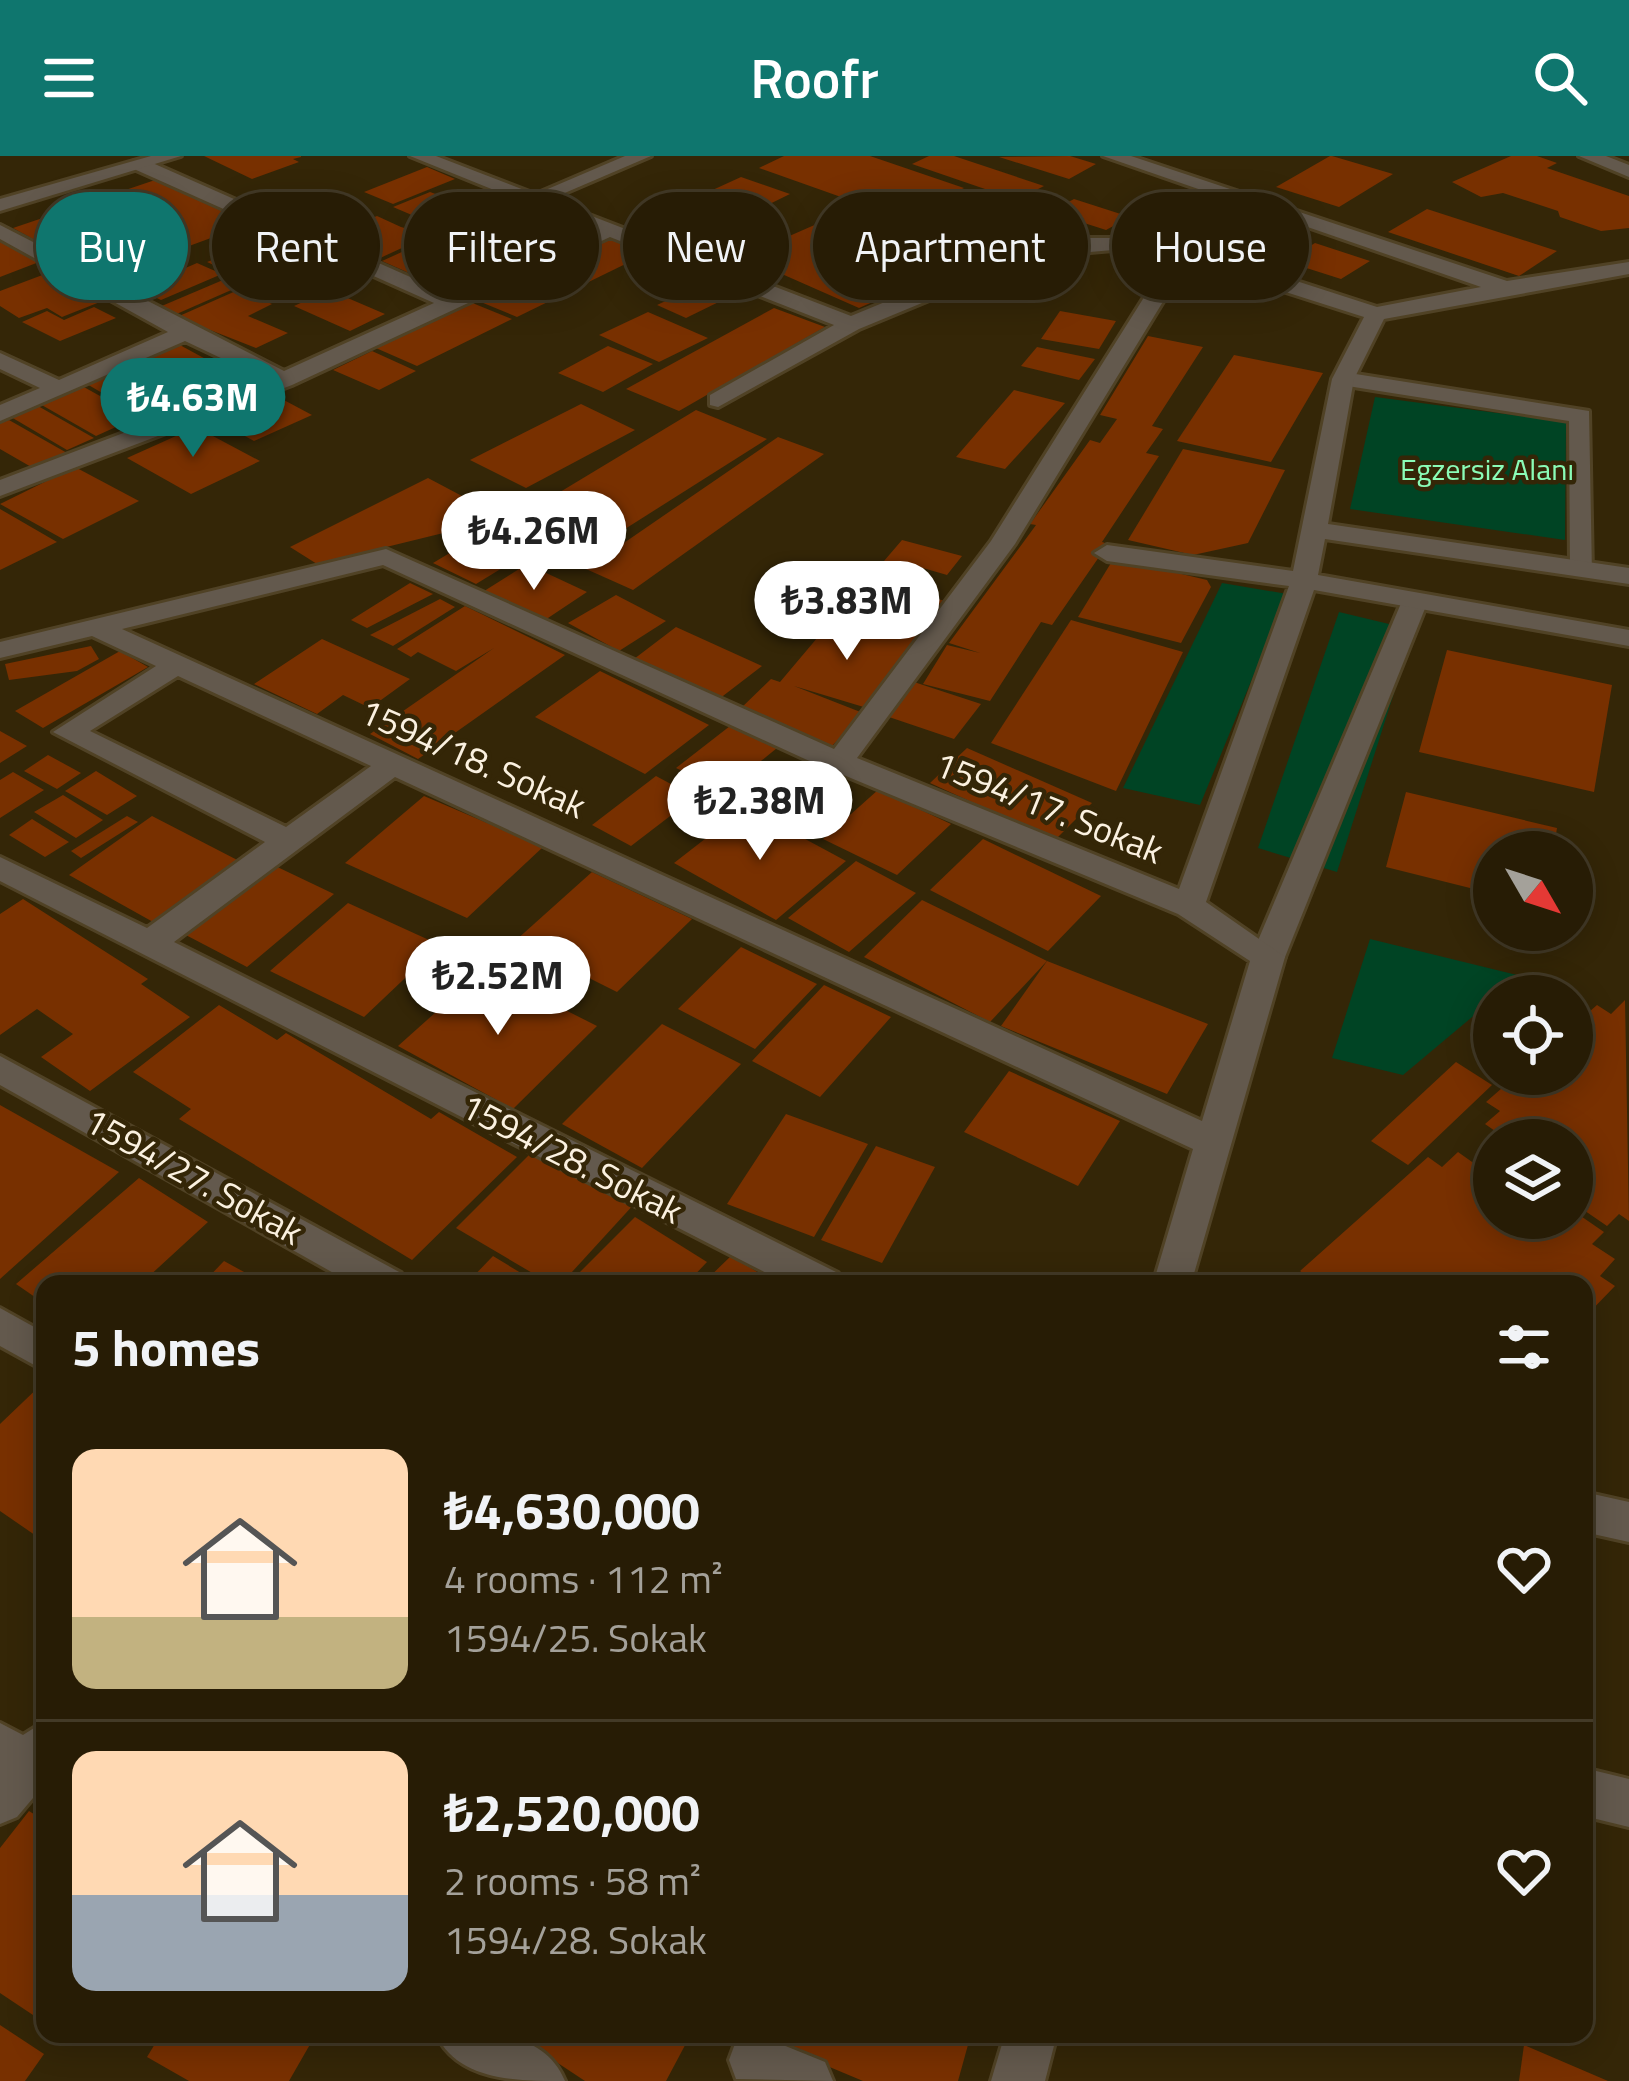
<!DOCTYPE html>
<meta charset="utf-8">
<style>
:root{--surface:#271c05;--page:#2f250f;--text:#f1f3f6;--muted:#a4a19a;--line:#433a27;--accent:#0f766e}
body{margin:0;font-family:"Titillium Web",sans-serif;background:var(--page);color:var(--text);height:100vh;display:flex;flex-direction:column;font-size:45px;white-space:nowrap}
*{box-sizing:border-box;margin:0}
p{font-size:39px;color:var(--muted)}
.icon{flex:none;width:66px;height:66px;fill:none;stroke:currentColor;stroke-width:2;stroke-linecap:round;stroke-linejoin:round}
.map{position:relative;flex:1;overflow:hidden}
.details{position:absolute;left:36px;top:1119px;width:1557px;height:768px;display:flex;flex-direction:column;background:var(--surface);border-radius:24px;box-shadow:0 6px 30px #0003,0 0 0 3px var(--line)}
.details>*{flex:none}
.hud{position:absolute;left:36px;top:36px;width:1557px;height:108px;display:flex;gap:24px}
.needle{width:78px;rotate:129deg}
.buttons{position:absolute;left:1473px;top:675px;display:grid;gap:24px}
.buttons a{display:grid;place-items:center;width:120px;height:120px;border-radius:50%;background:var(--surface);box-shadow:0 6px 30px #0003,0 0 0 3px var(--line);font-size:60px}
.price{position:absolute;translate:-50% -102px;padding:0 27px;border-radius:42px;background:#fff;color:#222;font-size:39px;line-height:78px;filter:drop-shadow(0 3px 6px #0008)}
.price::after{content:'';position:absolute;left:50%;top:72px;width:36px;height:27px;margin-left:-18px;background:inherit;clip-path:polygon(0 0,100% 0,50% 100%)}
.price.current{background:var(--accent);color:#fff}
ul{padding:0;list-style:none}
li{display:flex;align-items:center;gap:36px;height:300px;padding:0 36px}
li+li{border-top:3px solid var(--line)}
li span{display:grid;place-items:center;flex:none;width:336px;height:240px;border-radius:24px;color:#555}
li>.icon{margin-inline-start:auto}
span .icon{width:144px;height:144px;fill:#fffc;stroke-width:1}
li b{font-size:51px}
h2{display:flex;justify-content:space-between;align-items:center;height:144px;padding:0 36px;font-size:51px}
.tag{padding:0 42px;border-radius:54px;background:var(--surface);box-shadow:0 6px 30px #0003,0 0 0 3px var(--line);font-size:42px;line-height:108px}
.tag.current{background:var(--accent);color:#fff}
header{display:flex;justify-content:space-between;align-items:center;height:156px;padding:0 36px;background:var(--accent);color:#fff;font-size:54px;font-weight:600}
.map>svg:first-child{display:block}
</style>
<header><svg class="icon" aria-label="menu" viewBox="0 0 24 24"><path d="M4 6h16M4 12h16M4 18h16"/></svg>Roofr<svg class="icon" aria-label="search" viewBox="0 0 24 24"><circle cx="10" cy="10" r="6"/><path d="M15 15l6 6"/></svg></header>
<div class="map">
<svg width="1629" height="1925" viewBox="0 0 1629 1925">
<rect width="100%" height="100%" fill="#342607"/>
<g fill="#004424">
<path d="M 1375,241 L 1566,266 L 1565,384 L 1350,353 Z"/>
<path d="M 1222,427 L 1287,438 L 1200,649 L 1123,632 Z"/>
<path d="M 1339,456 L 1414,474 L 1337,716 L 1258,692 Z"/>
<path d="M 1370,783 L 1521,820 L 1403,919 L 1332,902 Z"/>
</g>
<g fill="#783000">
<path d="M 204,0 L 301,0 L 301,1 L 293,3 L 299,6 L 252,23 Z"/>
<path d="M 784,0 L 870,0 L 964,32 L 903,63 L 759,12 Z"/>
<path d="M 929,0 L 954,0 L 1044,30 L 1017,44 L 912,8 Z"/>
<path d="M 1070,0 L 1096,8 L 1069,23 L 999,1 Z"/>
<path d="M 1330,0 L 1332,0 L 1393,18 L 1339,51 L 1276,31 Z"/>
<path d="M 1511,0 L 1537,0 L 1557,7 L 1547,12 L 1629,40 L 1629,72 L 1601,75 L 1560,61 L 1558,55 L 1503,37 L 1481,41 L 1452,26 Z"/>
<path d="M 427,11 L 455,23 L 393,48 L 364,36 Z"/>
<path d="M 741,21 L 790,38 L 721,72 L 671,53 Z"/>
<path d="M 158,23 L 249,68 L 181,93 L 161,83 L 96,107 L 71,93 L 58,97 L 13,72 Z"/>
<path d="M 430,36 L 455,45 L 477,36 L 597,77 L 560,94 L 478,62 L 495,53 L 447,74 L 393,51 Z"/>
<path d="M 1177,39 L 1244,61 L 1235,67 L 1260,75 L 1239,87 L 1147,56 Z"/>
<path d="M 1074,43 L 1130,61 L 1106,74 L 1059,59 L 1072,52 L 1063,49 Z"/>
<path d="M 352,48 L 372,60 L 323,79 L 300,68 Z"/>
<path d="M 1427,53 L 1557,95 L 1519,120 L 1388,76 Z"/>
<path d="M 377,60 L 401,71 L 430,79 L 378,103 L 352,93 L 372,82 L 351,91 L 327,80 Z"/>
<path d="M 819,67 L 939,117 L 859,152 L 750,104 L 765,98 L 760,93 Z"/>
<path d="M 605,79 L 650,96 L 517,161 L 471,142 Z"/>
<path d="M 270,81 L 293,92 L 261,105 L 287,115 L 256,129 L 232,119 L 260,106 L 231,117 L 207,106 Z"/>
<path d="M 460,83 L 516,108 L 452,136 L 382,105 L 426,85 L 438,90 L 420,100 Z"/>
<path d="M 0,86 L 15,93 L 39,106 L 0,121 Z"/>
<path d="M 1315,87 L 1370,105 L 1341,123 L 1297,109 L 1310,101 L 1299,97 Z"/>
<path d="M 163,97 L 185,107 L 134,128 L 112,117 Z"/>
<path d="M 329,102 L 358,114 L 300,140 L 271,127 Z"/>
<path d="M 197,107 L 222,118 L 161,144 L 137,133 Z"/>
<path d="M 53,115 L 105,144 L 62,161 L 47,152 L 19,162 L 0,150 L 0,135 Z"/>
<path d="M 230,121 L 245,128 L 172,160 L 157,152 Z"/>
<path d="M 704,127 L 733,139 L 686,162 L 657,149 Z"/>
<path d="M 238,134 L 272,148 L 248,160 L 288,177 L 256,192 L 177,161 Z"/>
<path d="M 329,134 L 385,158 L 350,175 L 294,150 Z"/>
<path d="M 465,144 L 512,163 L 417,210 L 369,189 Z"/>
<path d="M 94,151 L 116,162 L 60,185 L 22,166 L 47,155 L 64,164 Z"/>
<path d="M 774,152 L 825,171 L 679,255 L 626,233 Z"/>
<path d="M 1060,155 L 1116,165 L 1099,193 L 1041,183 Z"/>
<path d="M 648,156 L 708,182 L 659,206 L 599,179 Z"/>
<path d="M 1148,180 L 1203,191 L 1152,270 L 1163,273 L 1146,297 L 1159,300 L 1102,386 L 1108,388 L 1052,469 L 1041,466 L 990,545 L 923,528 L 947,489 L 980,497 L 949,487 L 1036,369 L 1030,368 L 1090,284 L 1100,287 L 1117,263 L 1100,259 Z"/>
<path d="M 178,188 L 235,219 L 142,260 L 85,227 Z"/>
<path d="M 608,190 L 653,208 L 603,236 L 558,217 Z"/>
<path d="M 1037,191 L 1095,203 L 1079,224 L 1021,210 Z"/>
<path d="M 372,195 L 416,215 L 379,234 L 333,214 Z"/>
<path d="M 1234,199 L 1323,217 L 1271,306 L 1177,285 Z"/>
<path d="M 82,230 L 138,261 L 96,280 L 40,248 Z"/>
<path d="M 1014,234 L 1065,247 L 1005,313 L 956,301 Z"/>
<path d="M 282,243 L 312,259 L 254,285 L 225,269 Z"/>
<path d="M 581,248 L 635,274 L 526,332 L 470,304 Z"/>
<path d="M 38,250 L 94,282 L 67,294 L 11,261 Z"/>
<path d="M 696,254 L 767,283 L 565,411 L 492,377 Z"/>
<path d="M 9,264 L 67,297 L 33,312 L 0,293 L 0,267 Z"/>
<path d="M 196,271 L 260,305 L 191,338 L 127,302 Z"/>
<path d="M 778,281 L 824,298 L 633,434 L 586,413 Z"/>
<path d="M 1183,293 L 1285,314 L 1248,387 L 1193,399 L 1128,384 Z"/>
<path d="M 75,311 L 139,345 L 63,383 L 0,348 Z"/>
<path d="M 428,322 L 496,358 L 476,369 L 317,408 L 290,391 Z"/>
<path d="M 0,353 L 57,386 L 0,414 Z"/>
<path d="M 478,380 L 522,400 L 476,428 L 433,407 Z"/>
<path d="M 902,384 L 962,400 L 947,419 L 916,410 L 900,428 L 872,419 Z"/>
<path d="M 1114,402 L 1207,424 L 1211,431 L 1181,487 L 1078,461 Z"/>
<path d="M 527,408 L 587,436 L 542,466 L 481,437 Z"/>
<path d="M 866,424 L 949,446 L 867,552 L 794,530 L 863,557 L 832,590 L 738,555 L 771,523 L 780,526 Z"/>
<path d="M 410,427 L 433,438 L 367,472 L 351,464 Z"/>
<path d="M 616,439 L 666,465 L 619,495 L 568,467 Z"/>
<path d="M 440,443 L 455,451 L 393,490 L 370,479 Z"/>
<path d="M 465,450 L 565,499 L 418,603 L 370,578 L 494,492 L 456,515 L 418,496 L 411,501 L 397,493 Z"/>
<path d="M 1071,464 L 1183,496 L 1116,635 L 991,587 Z"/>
<path d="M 676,471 L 762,510 L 719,543 L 634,503 Z"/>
<path d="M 322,483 L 410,523 L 370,552 L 343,539 L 317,558 L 254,528 Z"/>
<path d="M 91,490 L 99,503 L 77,515 L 9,524 L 5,508 Z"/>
<path d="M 1447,494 L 1612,529 L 1594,636 L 1419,596 Z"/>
<path d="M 120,495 L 148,511 L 43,572 L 15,555 Z"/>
<path d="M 600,515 L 667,548 L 709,569 L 645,618 L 535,561 Z"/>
<path d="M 914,526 L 981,548 L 954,583 L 886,560 Z"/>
<path d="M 730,570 L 777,592 L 724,635 L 676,612 Z"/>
<path d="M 0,575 L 27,590 L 0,607 Z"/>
<path d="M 967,592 L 1092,647 L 1055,684 L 930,627 Z"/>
<path d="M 48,599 L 81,617 L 57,633 L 24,615 Z"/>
<path d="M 96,615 L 137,640 L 107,659 L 65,635 Z"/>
<path d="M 13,616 L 44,634 L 0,662 L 0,624 Z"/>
<path d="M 656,620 L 695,641 L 631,690 L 592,669 Z"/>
<path d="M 878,634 L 951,668 L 897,719 L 823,683 Z"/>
<path d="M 1406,636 L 1557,672 L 1553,696 L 1494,696 L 1494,738 L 1386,711 Z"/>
<path d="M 63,639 L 103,664 L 76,682 L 34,656 Z"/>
<path d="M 424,640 L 543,691 L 467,762 L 345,707 Z"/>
<path d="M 746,651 L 846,705 L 776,764 L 674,707 Z"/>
<path d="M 127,660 L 138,666 L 81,702 L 71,695 Z"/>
<path d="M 152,660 L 245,708 L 162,771 L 69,719 Z"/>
<path d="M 32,663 L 69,686 L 45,701 L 9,679 Z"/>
<path d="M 983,683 L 1101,740 L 1048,795 L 930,734 Z"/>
<path d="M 856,705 L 916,737 L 849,796 L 788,762 Z"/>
<path d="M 269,707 L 334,738 L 247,811 L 182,777 Z"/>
<path d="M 592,716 L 692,763 L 617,836 L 515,785 Z"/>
<path d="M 23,743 L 148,823 L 141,828 L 190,861 L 90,935 L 41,901 L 73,878 L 37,853 L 0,879 L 0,758 Z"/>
<path d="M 922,744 L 1047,805 L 990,866 L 864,801 Z"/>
<path d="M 348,747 L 440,789 L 364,861 L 270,815 Z"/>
<path d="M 741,791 L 817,828 L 755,893 L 678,853 Z"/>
<path d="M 1047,805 L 1208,868 L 1167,938 L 1001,870 Z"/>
<path d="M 484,813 L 597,870 L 513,953 L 398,890 Z"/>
<path d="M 824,829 L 891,861 L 820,941 L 752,905 Z"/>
<path d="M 1625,844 L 1629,1065 L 1619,1058 L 1607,1070 L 1572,1046 L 1572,984 L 1508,984 L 1485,968 L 1500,955 L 1486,946 L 1518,918 L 1572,918 L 1572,871 L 1597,849 L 1611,858 Z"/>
<path d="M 219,849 L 277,884 L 286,877 L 431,963 L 439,956 L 517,1001 L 412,1104 L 179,963 L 191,953 L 133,916 Z"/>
<path d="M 662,868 L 741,908 L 642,1012 L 562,968 Z"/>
<path d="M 1456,906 L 1492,929 L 1408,1009 L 1371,985 Z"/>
<path d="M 1009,915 L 1120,965 L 1078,1030 L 964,976 Z"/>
<path d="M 0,949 L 119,1016 L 0,1123 Z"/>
<path d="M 786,958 L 868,988 L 814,1081 L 727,1048 Z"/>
<path d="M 876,990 L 935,1011 L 882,1107 L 821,1084 Z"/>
<path d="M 536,992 L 636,1046 L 561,1128 L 551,1128 L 456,1072 Z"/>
<path d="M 1458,996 L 1482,1013 L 1494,1001 L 1494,1062 L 1572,1062 L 1572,1054 L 1604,1076 L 1592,1088 L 1615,1103 L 1600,1120 L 1615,1130 L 1584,1162 L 1584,1128 L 1316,1128 L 1300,1115 L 1428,1001 L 1442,1011 Z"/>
<path d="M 139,1022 L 208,1066 L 146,1123 L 136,1117 L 124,1128 L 45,1128 L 45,1148 L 16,1128 Z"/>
<path d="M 635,1061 L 707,1106 L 686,1128 L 572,1124 Z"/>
<path d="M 732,1099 L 775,1128 L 702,1128 Z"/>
<path d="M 493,1100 L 539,1128 L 466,1128 Z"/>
<path d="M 224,1105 L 266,1128 L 202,1128 Z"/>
<path d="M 45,1225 L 45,1386 L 0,1355 L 0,1268 Z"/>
<path d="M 29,1655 L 45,1665 L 45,1867 L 0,1837 L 0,1692 Z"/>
<path d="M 0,1869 L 44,1898 L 25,1925 L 0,1925 Z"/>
<path d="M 161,1878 L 316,1878 L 289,1925 L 189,1925 L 147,1901 Z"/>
<path d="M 514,1878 L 691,1878 L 666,1925 L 585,1925 Z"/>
<path d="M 794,1878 L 971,1878 L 958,1925 L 863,1925 L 789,1894 Z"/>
<path d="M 1524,1889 L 1608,1925 L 1519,1925 Z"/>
</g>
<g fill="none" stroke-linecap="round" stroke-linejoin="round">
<defs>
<path id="service" d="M 625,0 L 651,0 L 539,48 L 522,44 Z"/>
<g id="pedestrian">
<path d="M 1343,216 L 1589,255 L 1592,418 L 1574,418 L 1570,412 L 1569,265 L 1335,228 L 1335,218 Z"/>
<path d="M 1415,437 L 1428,445 L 1285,801 L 1280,809 L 1256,809 L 1251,801 L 1402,445 Z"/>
</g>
<g id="minor">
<path d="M 410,0 L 436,0 L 851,160 L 999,99 L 1069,82 L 1113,82 L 1210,97 L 1377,151 L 1481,131 L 1103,0 L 1131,0 L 1507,125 L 1629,106 L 1629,118 L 1384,163 L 1354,223 L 1328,368 L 1629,412 L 1629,428 L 1325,383 L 1318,419 L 1629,474 L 1629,490 L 1314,434 L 1206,746 L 1285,801 L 1191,1128 L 1153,1128 L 1193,993 L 395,621 L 174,786 L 838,1117 L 843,1128 L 788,1128 L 0,725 L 0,701 L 147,772 L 265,686 L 53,576 L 156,510 L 92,480 L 0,502 L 0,486 L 386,393 L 834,593 L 991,385 L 1148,135 L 1191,107 L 1113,94 L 1033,101 L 859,173 L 718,251 L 710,249 L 710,239 L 834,169 L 610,81 L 292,229 L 0,340 L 0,324 L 265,223 L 185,185 L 0,265 L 0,249 L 40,232 L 0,213 L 0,197 L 59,224 L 168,176 L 0,83 L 0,69 L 284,215 L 434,147 L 134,13 L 134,5 L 148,5 L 451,139 L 593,74 ZM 1211,112 L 1364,161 L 1332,223 L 1293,415 L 1107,389 L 1094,397 L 1107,405 L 1289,430 L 1179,733 L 857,602 L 1015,388 L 1164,144 ZM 383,409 L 805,603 L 1178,758 L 1250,805 L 1202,965 L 122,473 ZM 178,520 L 371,610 L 286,671 L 90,575 Z"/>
<path d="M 1579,0 L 1606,0 L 1629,9 L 1629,21 Z"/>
<path d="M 0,900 L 401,1117 L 406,1128 L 353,1128 L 0,929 Z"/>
<path d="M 0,1152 L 45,1177 L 45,1215 L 0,1190 Z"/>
<path d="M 1584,1336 L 1629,1346 L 1629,1386 L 1584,1376 Z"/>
<path d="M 45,1565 L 45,1647 L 33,1642 L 17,1661 L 0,1668 L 0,1567 L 23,1579 Z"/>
<path d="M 1584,1612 L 1629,1623 L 1629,1671 L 1584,1660 Z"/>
<path d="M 436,1878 C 484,1878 543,1872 565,1925 C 516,1925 458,1925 436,1878 Z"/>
<path d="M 756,1878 L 825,1906 L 833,1925 L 736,1923 L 729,1904 L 736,1885 Z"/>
<path d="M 1005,1878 L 1057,1878 L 1045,1925 L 991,1925 Z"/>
</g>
<path id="tertiary" d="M 151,0 L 181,0 L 0,55 L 0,43 Z"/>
</defs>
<use href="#service" stroke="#504225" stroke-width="6"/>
<use href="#pedestrian" stroke="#504225" stroke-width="6"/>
<use href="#minor" stroke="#504225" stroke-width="6"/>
<use href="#tertiary" stroke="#504225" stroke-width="6"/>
<use href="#service" fill="#63594d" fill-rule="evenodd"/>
<use href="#pedestrian" fill="#63594d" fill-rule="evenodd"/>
<use href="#minor" fill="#63594d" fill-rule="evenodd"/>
<use href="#tertiary" fill="#63594d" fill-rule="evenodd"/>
</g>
<g text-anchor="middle" stroke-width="9" stroke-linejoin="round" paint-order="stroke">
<g font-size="30" fill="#8afcb7" stroke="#342607">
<text x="1487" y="324">Egzersiz Alanı</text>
</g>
<g font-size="36" fill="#fbf1e0" stroke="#342607">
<text transform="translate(473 602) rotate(24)" y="13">1594/18. Sokak</text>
<text transform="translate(1049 651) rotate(22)" y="13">1594/17. Sokak</text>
<text transform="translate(572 1002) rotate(27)" y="13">1594/28. Sokak</text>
<text transform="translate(194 1020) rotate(29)" y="13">1594/27. Sokak</text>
</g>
</g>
</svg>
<div class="buttons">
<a><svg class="needle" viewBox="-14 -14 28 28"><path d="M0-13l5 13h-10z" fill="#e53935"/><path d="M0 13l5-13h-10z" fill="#a4a19a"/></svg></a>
<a><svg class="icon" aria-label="locate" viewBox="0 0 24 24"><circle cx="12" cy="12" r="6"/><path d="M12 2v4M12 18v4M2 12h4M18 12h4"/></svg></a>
<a><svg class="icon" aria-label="layers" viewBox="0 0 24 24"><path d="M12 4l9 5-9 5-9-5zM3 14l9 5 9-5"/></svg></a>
</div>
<b class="price current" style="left:193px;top:304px">₺4.63M</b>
<b class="price" style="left:534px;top:437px">₺4.26M</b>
<b class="price" style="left:847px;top:507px">₺3.83M</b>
<b class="price" style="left:760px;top:707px">₺2.38M</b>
<b class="price" style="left:498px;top:882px">₺2.52M</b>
<div class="hud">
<a class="tag current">Buy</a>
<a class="tag">Rent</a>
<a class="tag">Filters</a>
<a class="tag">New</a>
<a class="tag">Apartment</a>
<a class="tag">House</a>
</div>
<section class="details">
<h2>5 homes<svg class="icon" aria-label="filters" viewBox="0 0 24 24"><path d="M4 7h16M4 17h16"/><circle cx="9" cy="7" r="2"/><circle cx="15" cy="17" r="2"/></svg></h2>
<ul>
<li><span style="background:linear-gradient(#ffd9b3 70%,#c2b280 0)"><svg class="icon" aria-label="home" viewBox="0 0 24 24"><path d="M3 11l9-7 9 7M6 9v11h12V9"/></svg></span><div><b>₺4,630,000</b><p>4 rooms · 112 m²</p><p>1594/25. Sokak</p></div><svg class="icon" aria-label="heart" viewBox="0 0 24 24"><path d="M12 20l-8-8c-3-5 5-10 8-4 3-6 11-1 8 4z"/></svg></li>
<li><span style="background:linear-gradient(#ffd9b3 60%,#9aa5b1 0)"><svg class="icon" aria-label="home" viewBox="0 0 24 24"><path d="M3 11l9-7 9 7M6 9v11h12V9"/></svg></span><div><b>₺2,520,000</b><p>2 rooms · 58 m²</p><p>1594/28. Sokak</p></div><svg class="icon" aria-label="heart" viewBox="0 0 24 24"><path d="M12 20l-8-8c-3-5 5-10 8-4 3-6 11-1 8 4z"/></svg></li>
</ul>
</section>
</div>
